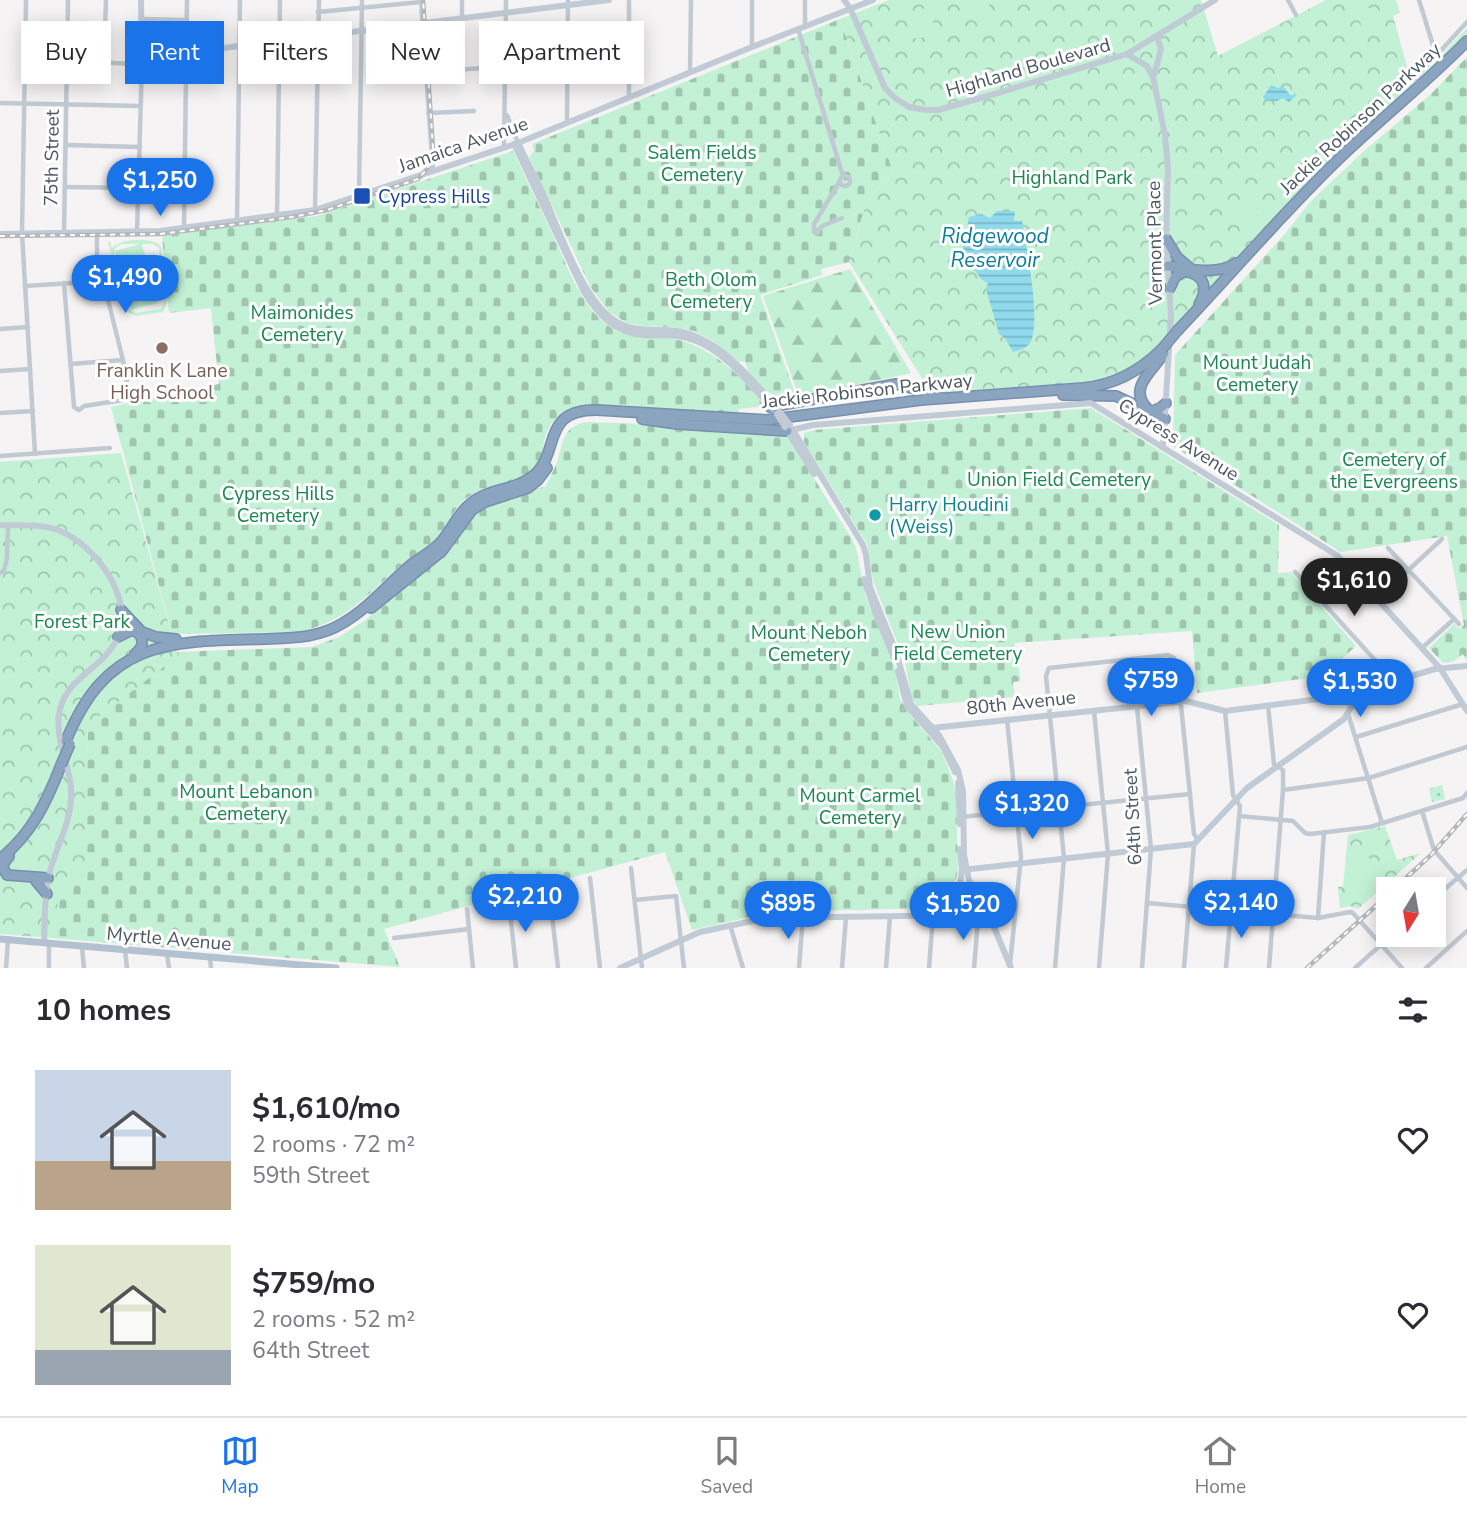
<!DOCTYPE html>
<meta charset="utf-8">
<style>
:root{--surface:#fff;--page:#f7f7f7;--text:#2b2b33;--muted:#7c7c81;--line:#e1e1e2;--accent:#1a73e8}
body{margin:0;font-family:"Nunito Sans",sans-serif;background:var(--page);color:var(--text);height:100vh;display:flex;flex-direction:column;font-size:26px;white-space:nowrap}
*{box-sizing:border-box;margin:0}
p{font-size:23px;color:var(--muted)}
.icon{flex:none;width:38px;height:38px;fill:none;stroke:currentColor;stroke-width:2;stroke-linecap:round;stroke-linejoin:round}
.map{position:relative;height:968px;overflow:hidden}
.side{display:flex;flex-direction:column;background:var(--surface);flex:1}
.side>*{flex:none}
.banner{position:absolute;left:21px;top:21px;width:700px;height:63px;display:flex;gap:14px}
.needle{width:46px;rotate:191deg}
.controls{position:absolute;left:1376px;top:877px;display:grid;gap:14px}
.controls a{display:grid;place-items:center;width:70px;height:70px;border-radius:0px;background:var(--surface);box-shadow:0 4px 18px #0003;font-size:35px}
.price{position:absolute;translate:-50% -60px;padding:0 16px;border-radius:24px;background:var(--accent);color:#fff;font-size:23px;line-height:46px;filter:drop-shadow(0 2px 4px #0008)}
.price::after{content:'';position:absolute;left:50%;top:42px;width:21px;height:16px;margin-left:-10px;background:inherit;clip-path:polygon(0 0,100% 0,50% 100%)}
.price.current{background:#222;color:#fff}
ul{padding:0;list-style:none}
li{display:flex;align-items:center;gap:21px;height:175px;padding:0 35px}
li span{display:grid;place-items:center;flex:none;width:196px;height:140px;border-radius:0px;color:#555}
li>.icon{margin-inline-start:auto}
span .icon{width:84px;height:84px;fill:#fffc;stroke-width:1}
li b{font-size:30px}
h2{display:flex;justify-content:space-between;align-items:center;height:84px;padding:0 35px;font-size:30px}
.pill{padding:0 24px;border-radius:0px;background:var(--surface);box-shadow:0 4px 18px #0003;font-size:24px;line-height:63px}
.pill.current{background:var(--accent);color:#fff}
.dock{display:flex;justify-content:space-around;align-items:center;height:98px;border-top:2px solid var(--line);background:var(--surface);font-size:19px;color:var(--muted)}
.dock a{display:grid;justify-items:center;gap:4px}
.dock .current{color:var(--accent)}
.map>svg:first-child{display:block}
</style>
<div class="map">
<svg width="1467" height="968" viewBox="0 0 1467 968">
<defs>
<pattern id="forest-firs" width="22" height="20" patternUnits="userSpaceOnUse" patternTransform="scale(1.75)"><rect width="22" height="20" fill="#c3f1d5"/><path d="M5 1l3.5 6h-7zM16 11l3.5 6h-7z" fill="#a0c6b0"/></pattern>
<pattern id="cemetery-stones" width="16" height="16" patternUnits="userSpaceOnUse" patternTransform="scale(1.75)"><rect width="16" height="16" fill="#c3f1d5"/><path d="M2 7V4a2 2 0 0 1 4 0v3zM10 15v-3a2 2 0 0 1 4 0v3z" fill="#a0c6b0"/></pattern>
<pattern id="park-crowns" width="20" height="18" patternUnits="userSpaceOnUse" patternTransform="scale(1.75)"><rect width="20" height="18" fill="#c3f1d5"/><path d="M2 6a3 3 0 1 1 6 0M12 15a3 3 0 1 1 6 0" fill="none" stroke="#a0c6b0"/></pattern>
<pattern id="garden-dots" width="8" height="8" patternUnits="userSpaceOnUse" patternTransform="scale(1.75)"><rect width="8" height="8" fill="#c3f1d5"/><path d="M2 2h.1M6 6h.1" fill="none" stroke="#a0c6b0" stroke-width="1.8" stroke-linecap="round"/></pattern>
<pattern id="water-rules" width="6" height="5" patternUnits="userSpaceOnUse" patternTransform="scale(1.75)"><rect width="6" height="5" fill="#90daee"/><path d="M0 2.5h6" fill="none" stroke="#78b4c4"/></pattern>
</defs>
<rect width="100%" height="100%" fill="#f5f3f3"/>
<g fill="url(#forest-firs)">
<path d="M 1467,28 L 1467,34 L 1417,83 L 1417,81 Z"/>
<path d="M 850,269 L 911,373 L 799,397 L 763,296 Z"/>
</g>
<g fill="url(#cemetery-stones)">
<path d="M 840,19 L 893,172 L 867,200 L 849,262 L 821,269 L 822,275 L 760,295 L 797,399 C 775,402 750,383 745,362 L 738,361 L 713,341 L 694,331 L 671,327 L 643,326 L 627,323 L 609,312 L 591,288 L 529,157 L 534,151 L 532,144 Z"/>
<path d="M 1467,57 L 1467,662 L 1463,654 L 1454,661 L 1443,663 L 1429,648 L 1454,624 L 1460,629 L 1464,625 L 1447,536 L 1341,552 L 1173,446 L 1175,355 L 1283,236 L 1311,201 L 1364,151 L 1431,94 Z"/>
<path d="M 513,151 C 526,178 539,206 552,233 C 566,263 579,303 606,324 C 629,342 647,336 672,339 C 707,343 745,378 764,406 L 739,409 L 738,416 L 593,405 C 571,404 551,415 545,438 C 542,450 542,462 532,471 C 514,487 486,483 468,497 C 452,508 449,525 437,539 C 429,549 413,556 403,564 C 367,594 346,623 297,632 L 172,634 L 111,407 L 219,384 L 211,308 L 169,313 L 162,236 L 317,216 Z"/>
<path d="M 1091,408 L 1279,525 L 1278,573 L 1291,572 L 1356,646 L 1323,676 L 1197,693 L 1192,631 L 1014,643 L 1021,681 L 1013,682 L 1015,697 L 917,706 L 911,696 L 905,662 L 873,581 L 867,544 L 804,442 L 804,433 L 814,430 Z"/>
<path d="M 587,422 L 678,425 L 786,434 L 852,539 L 856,548 L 866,598 L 895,668 L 900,699 L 911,716 L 941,751 L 953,780 L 956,794 L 958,870 L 956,879 L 934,908 L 772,912 L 692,930 L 665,852 L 384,929 L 400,967 L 51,938 L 59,871 L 84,867 L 88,725 L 178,652 L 312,647 L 339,637 L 364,621 L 428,566 L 448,552 L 461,527 L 482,506 L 546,486 C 550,477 555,468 558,459 C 563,440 565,425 587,422 Z"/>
</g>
<g fill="url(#park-crowns)">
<path d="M 889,0 L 1201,0 L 1218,56 L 1326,0 L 1396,0 L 1400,13 L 1393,16 L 1413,88 L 1341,151 L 1261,232 L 1160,343 L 1140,362 L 1128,369 L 1092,382 L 945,392 L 930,391 L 849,262 L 867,200 L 893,172 L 840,19 Z"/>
<path d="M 121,453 L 178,656 L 88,725 L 86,877 L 61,883 L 52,938 L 0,934 L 0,462 Z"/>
<path d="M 1385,826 L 1397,860 L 1421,853 L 1358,909 L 1350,906 L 1340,908 L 1338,887 L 1343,886 L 1348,835 Z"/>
<path d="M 963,884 L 969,886 L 979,907 L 973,913 L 950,914 L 946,911 L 946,906 Z"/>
</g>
<path fill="url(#garden-dots)" d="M 1442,785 L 1445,799 L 1432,802 L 1429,789 Z"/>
<g fill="#c3f1d5" fill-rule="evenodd">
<path d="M 960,0 L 987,0 L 990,8 C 979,19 964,16 960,0 Z"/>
<path d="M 925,8 L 933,18 C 935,31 927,40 913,38 L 904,17 Z"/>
<path d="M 1370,8 L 1379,14 L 1382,21 L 1380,28 L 1365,31 L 1362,29 L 1358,14 L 1363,9 Z"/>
<path d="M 1242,202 L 1259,208 L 1253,226 L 1242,225 C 1233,218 1233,208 1242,202 Z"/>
<path d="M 1195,228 L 1204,230 C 1211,238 1209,246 1200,251 L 1186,242 Z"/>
<path d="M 110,241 L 112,248 C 122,238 151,237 161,246 L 167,301 L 163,312 L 136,316 L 126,311 L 108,242 ZM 121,244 L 140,244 L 115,251 L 131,310 L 157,303 L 142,244 L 153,244 L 159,248 L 165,300 L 161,309 L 135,313 L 129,309 L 114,255 L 115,248 Z"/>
<path d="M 1362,851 L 1385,873 L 1386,881 L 1359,903 C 1345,882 1346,870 1362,851 Z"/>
<path d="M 15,915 L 32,917 L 31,930 L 14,928 Z"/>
</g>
<g fill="url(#water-rules)">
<path d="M 1271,85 L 1278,88 L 1283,86 L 1290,95 L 1294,95 L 1294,92 L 1296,95 L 1299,93 L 1289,102 L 1283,98 L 1277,101 L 1265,100 L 1263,97 Z"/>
<path d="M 997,211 L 1015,211 L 1014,221 L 1022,221 C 1026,246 1041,319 1031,341 C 1028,348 1020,350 1013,352 L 1005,338 L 999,334 L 986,289 L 988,283 L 981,279 L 962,253 L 969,217 L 981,214 L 990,218 Z"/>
</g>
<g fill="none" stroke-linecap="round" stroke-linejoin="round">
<defs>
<g id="highway">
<path d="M 1166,239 L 1177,257 L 1190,268"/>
<path d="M 1168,266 C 1192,269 1215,276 1236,263"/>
<path d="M 1188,272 C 1205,276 1208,289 1199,304"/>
<path d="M 1170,288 L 1175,277 L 1185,271"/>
<path d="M 1178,330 C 1234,271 1286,209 1344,154 C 1385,115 1428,81 1467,41"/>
<path d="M 1063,395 L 1116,396 L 1165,419"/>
<path d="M 770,407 L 896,384 L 938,395"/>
<path d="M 1147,408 C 1127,388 1154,370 1164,353"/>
<path d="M 1152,411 L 1160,408 L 1166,403"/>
<path d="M 642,419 L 677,424 L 787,431"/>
<path d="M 371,608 L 442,551 L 472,510 L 485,502 L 528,488 L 538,480 L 547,468"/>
<path d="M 121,610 L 139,629"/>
<path d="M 121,624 L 156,637 L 176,639"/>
<path d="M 132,630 C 145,635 145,646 135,654"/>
<path d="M 118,637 L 132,630"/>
<path d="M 66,741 C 107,639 170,641 266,639 C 293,638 319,638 343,623 C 369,608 389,583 412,564 C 421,557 433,551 441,542 C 452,530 457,514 470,504 C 488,488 514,491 533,476 C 561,454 540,409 597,410 L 766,420 L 921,400 L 1083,388 C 1114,385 1140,371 1162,349"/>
<path d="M 9,856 L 2,866 L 7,875 L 48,878"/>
<path d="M 0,859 C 32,834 47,801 61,765"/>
<path d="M 36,881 L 47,894"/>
</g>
</defs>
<use href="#highway" stroke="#7690ad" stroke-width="12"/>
<g stroke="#c1cad2" stroke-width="4.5">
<path d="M 26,0 L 22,233 L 35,454"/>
<path d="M 421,0 L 433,171"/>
<path d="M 1288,0 L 1296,15"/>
<path d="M 1419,0 L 1436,55"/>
<path d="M 318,12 L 421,2"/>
<path d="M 462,18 L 462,0"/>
<path d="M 142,19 L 187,20"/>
<path d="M 805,26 L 805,0"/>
<path d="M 798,29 L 843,176"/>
<path d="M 752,47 L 752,0"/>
<path d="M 67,61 L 137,64 L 142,61 L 137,232"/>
<path d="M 104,62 L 106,0"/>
<path d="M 380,68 L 425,65"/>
<path d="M 426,72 L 483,68"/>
<path d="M 690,72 L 691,0"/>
<path d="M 1414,80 L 1467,22"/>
<path d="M 629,97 L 629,0"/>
<path d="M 0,103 L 141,106"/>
<path d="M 428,113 L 474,111"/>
<path d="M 507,115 L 518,143"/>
<path d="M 567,123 L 568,0"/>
<path d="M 66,145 L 140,147"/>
<path d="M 504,147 L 506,0"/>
<circle cx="845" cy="181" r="5"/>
<path d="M 65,187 L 139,188"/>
<path d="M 359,196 L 362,0"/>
<path d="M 315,210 L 319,0"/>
<path d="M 277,216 L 280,0"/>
<path d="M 237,222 L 240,0"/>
<path d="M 184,228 L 187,0"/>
<path d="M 814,232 L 814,224 L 840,181"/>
<path d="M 814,232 L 817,233 L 822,226 L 842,218"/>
<path d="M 64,233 L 68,0"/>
<path d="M 64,283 L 74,407 L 79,410 L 84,406 L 130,399 L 123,360 L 97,256 L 97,232"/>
<path d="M 25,286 L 104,281"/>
<path d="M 0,329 L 28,327"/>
<path d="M 70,364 L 123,360"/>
<path d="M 0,371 L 30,369"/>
<path d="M 0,413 L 33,411"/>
<path d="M 0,456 L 110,448"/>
<path d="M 1388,548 L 1459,624"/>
<path d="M 1295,572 L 1394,681"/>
<path d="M 0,573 L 4,571 L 7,558 L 8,525"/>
<path d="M 1377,599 L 1442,539"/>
<path d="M 1422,648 L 1454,619"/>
<path d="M 1268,705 L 1274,764 L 1283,770 L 1283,790 L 1269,968"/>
<path d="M 1137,707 L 1151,849 L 1142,968"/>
<path d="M 1094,711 L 1108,854 L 1099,968"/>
<path d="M 1225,711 L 1233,795 L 1240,806 L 1226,968"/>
<path d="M 1348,714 L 1382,823"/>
<path d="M 1007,719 L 1021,857 L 1010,964"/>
<path d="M 1356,737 L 1463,704"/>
<path d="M 1283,790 L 1369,778 L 1467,747"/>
<path d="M 1422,811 L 1434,850 L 1467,888"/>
<path d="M 1239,816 L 1293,821 L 1305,833 L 1310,834 L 1370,827 L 1463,798 L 1467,793"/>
<path d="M 961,817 L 1190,794"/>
<path d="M 631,868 L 642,968"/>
<path d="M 590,878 L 600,968"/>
<path d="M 549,888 L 558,968"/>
<path d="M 1433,899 L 1467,870"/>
<path d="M 635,900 L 676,896 L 684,968"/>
<path d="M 509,902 L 516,968"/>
<path d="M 1147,903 L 1318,918 L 1350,912 L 1353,913 L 1402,968"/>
<path d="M 467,909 L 473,968"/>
<path d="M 1318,918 L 1324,832"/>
<path d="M 730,925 L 743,968"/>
<path d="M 394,938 L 469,929"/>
<path d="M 82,947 L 84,968"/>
<path d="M 125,950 L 127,968"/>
<path d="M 167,954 L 169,968"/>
<path d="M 210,957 L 211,968"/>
<path d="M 6,968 L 8,940"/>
<path d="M 49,968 L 49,944"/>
<path d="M 799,968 L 803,917"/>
<path d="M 842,968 L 846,917"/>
<path d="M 886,968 L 890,916"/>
<path d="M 929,968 L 933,916"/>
<path d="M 974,968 L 978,921 L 976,915"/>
<path d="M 1055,968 L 1064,858 L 1046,676 L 1049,668 L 1168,655 L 1174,658 L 1177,666 L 1194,834 L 1198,840"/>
<path d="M 1184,968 L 1194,844"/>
<path d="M 1355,968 L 1393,934"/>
<path d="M 1426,968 L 1467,931"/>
</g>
<g stroke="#c1cbd6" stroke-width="6">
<path d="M 141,0 L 142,61 L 146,58 L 183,53 L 609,0"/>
<path d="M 844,0 L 850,8 L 885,88 L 895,98 L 909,107 L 926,110 L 938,110 L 991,95 L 1127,54 L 1215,0"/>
<path d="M 1127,54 L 1147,66 L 1153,77 L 1165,135 L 1168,169 L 1166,239 L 1171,316 L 1163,446"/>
<path d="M 1154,75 L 1161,49 L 1157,36"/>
<path d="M 518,143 C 526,159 534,175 542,191 C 558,227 582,299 614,320 C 634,334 655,328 677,331 C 719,338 750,377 777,408"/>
<path d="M 514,144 L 584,292 C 598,315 615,333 643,335 C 661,336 678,333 696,341 C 727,353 750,385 772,409"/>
<path d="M 0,234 L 160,231 L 315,210 L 518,143 L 752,47 L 873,0"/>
<path d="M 786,429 L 814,474"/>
<path d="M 793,430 L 863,545 L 866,555 L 870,587 L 895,649 L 911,704 L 939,735 L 958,770 L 963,791 L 964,855 L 969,880 L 981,905 L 991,920 L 1011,968"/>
<path d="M 787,431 L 813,425 L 1091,403 L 1338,556 L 1440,668 L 1467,711"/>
<path d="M 0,525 C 20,526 39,523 58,530 C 96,545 137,600 116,641 C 101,670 63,679 59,715 C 55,744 73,770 71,798 C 70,828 53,851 48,880 C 44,900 45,923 44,943"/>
<path d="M 864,579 L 875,612 L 894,658"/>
<path d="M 898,671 L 907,706 L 943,747 L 955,772"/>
<path d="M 932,728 L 1186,701 L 1225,711 L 1351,695 L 1360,692"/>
<path d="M 958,783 L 960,824"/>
<path d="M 962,870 L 1194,844 L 1247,788 L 1344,719 L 1361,691 L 1435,669 L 1467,666"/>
<path d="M 936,916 L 960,883 L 962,870 L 960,849"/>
<path d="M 620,968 L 700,932 L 767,918 L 972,915 L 976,915 L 981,905"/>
</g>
<path stroke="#b3c2d1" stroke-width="7" d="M 0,939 L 336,968"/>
<use href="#highway" stroke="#8ba5c1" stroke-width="9"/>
<defs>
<g id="rail">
<path d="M 0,236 L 160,234 L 292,217 L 327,210 L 418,179 L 428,168 L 433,148 L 423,0"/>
<path d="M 1394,889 L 1431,855 L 1467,814"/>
<path d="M 1307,968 L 1388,895"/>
</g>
</defs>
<use href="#rail" stroke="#b5b8bd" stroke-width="4.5"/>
<use href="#rail" stroke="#fff" stroke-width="2" stroke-dasharray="5" stroke-linecap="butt"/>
<defs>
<g id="highway-bridge">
<path d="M 1162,349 L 1178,330"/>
<path d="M 61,765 L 70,744"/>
</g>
</defs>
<use href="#highway-bridge" stroke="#7690ad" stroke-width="12" stroke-linecap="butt"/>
<g stroke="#c1cbd6" stroke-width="6">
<path d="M 780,412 L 790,425"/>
<path d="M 777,414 L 785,427"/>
</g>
<use href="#highway-bridge" stroke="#8ba5c1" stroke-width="9"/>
</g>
<rect fill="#1a4fb4" stroke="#fff" stroke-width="2.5" x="353" y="187" width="18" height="18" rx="3.5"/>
<circle fill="#8d6e63" stroke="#fff" stroke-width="2.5" cx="162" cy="348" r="7"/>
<circle fill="#0f9aa8" stroke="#fff" stroke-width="2.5" cx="875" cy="515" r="7"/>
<g text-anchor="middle" stroke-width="6" stroke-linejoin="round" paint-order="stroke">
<g font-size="19" fill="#4a5661" stroke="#fff">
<text transform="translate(1028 67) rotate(-16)" y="7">Highland Boulevard</text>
<text transform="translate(1360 118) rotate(-43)" y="7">Jackie Robinson Parkway</text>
<text transform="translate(463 144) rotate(-19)" y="7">Jamaica Avenue</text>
<text transform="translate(51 158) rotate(-89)" y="7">75th Street</text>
<text transform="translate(1154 243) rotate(-91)" y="7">Vermont Place</text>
<text transform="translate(867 390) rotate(-6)" y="7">Jackie Robinson Parkway</text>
<text transform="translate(1179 439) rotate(32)" y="7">Cypress Avenue</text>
<text transform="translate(1021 702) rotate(-6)" y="7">80th Avenue</text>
<text transform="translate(1132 817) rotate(-93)" y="7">64th Street</text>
<text transform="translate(169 938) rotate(5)" y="7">Myrtle Avenue</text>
</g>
<g font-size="19" fill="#17864f" stroke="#fff">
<text x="702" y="159">Salem Fields<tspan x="702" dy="22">Cemetery</tspan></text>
<text x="1072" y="184">Highland Park</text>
<text x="711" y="286">Beth Olom<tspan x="711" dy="22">Cemetery</tspan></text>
<text x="302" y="319">Maimonides<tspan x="302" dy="22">Cemetery</tspan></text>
<text x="1257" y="369">Mount Judah<tspan x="1257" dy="22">Cemetery</tspan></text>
<text x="1394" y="466">Cemetery of<tspan x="1394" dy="22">the Evergreens</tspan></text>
<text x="1059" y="486">Union Field Cemetery</text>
<text x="278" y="500">Cypress Hills<tspan x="278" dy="22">Cemetery</tspan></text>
<text x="82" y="628">Forest Park</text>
<text x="958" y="638">New Union<tspan x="958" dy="22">Field Cemetery</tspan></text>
<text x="809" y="639">Mount Neboh<tspan x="809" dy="22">Cemetery</tspan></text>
<text x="246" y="798">Mount Lebanon<tspan x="246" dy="22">Cemetery</tspan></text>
<text x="860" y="802">Mount Carmel<tspan x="860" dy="22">Cemetery</tspan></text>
</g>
<g font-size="19" fill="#164399" stroke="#fff" text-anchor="start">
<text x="378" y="203">Cypress Hills</text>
</g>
<g font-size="19" fill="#785e54" stroke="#fff">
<text x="162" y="377">Franklin K Lane<tspan x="162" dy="22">High School</tspan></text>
</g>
<g font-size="19" fill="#0d838f" stroke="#fff" text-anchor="start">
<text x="889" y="511">Harry Houdini<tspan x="889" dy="22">(Weiss)</tspan></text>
</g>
<g font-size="21" font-style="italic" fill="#0c7c9b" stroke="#fff">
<text x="995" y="243">Ridgewood<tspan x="995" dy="24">Reservoir</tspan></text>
</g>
</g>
</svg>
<div class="controls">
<a><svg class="needle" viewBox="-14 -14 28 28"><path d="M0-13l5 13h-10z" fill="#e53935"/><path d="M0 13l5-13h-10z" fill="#7c7c81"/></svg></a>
</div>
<b class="price" style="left:160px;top:218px">$1,250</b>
<b class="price" style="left:125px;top:315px">$1,490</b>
<b class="price current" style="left:1354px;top:618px">$1,610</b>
<b class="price" style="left:1151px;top:718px">$759</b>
<b class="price" style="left:1360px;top:719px">$1,530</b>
<b class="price" style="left:1032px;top:841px">$1,320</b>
<b class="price" style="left:525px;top:934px">$2,210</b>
<b class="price" style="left:1241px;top:940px">$2,140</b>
<b class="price" style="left:788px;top:941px">$895</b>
<b class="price" style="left:963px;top:942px">$1,520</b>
<div class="banner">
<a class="pill">Buy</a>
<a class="pill current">Rent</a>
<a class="pill">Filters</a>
<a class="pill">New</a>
<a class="pill">Apartment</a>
</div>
</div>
<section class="side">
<h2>10 homes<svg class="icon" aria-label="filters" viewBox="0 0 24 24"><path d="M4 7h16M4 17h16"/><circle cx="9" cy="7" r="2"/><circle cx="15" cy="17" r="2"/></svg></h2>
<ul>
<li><span style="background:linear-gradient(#c9d6e8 65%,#b9a48a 0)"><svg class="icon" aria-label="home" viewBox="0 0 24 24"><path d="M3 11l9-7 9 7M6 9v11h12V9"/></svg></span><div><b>$1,610/mo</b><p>2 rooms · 72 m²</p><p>59th Street</p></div><svg class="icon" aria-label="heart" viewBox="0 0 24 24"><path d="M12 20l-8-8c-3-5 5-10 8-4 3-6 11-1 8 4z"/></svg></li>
<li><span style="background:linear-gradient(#dfe7d0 75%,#9aa5b1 0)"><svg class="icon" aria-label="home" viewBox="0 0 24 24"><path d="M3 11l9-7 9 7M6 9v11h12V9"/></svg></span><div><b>$759/mo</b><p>2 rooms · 52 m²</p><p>64th Street</p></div><svg class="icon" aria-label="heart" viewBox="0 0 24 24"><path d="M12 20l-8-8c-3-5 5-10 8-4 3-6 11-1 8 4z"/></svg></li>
</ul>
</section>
<nav class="dock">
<a class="current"><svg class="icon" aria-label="map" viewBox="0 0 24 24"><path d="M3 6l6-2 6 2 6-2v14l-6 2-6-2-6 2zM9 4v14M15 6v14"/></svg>Map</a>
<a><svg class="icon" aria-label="saved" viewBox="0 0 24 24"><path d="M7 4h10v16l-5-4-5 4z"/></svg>Saved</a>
<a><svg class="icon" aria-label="home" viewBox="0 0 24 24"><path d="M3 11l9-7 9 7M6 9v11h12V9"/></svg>Home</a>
</nav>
